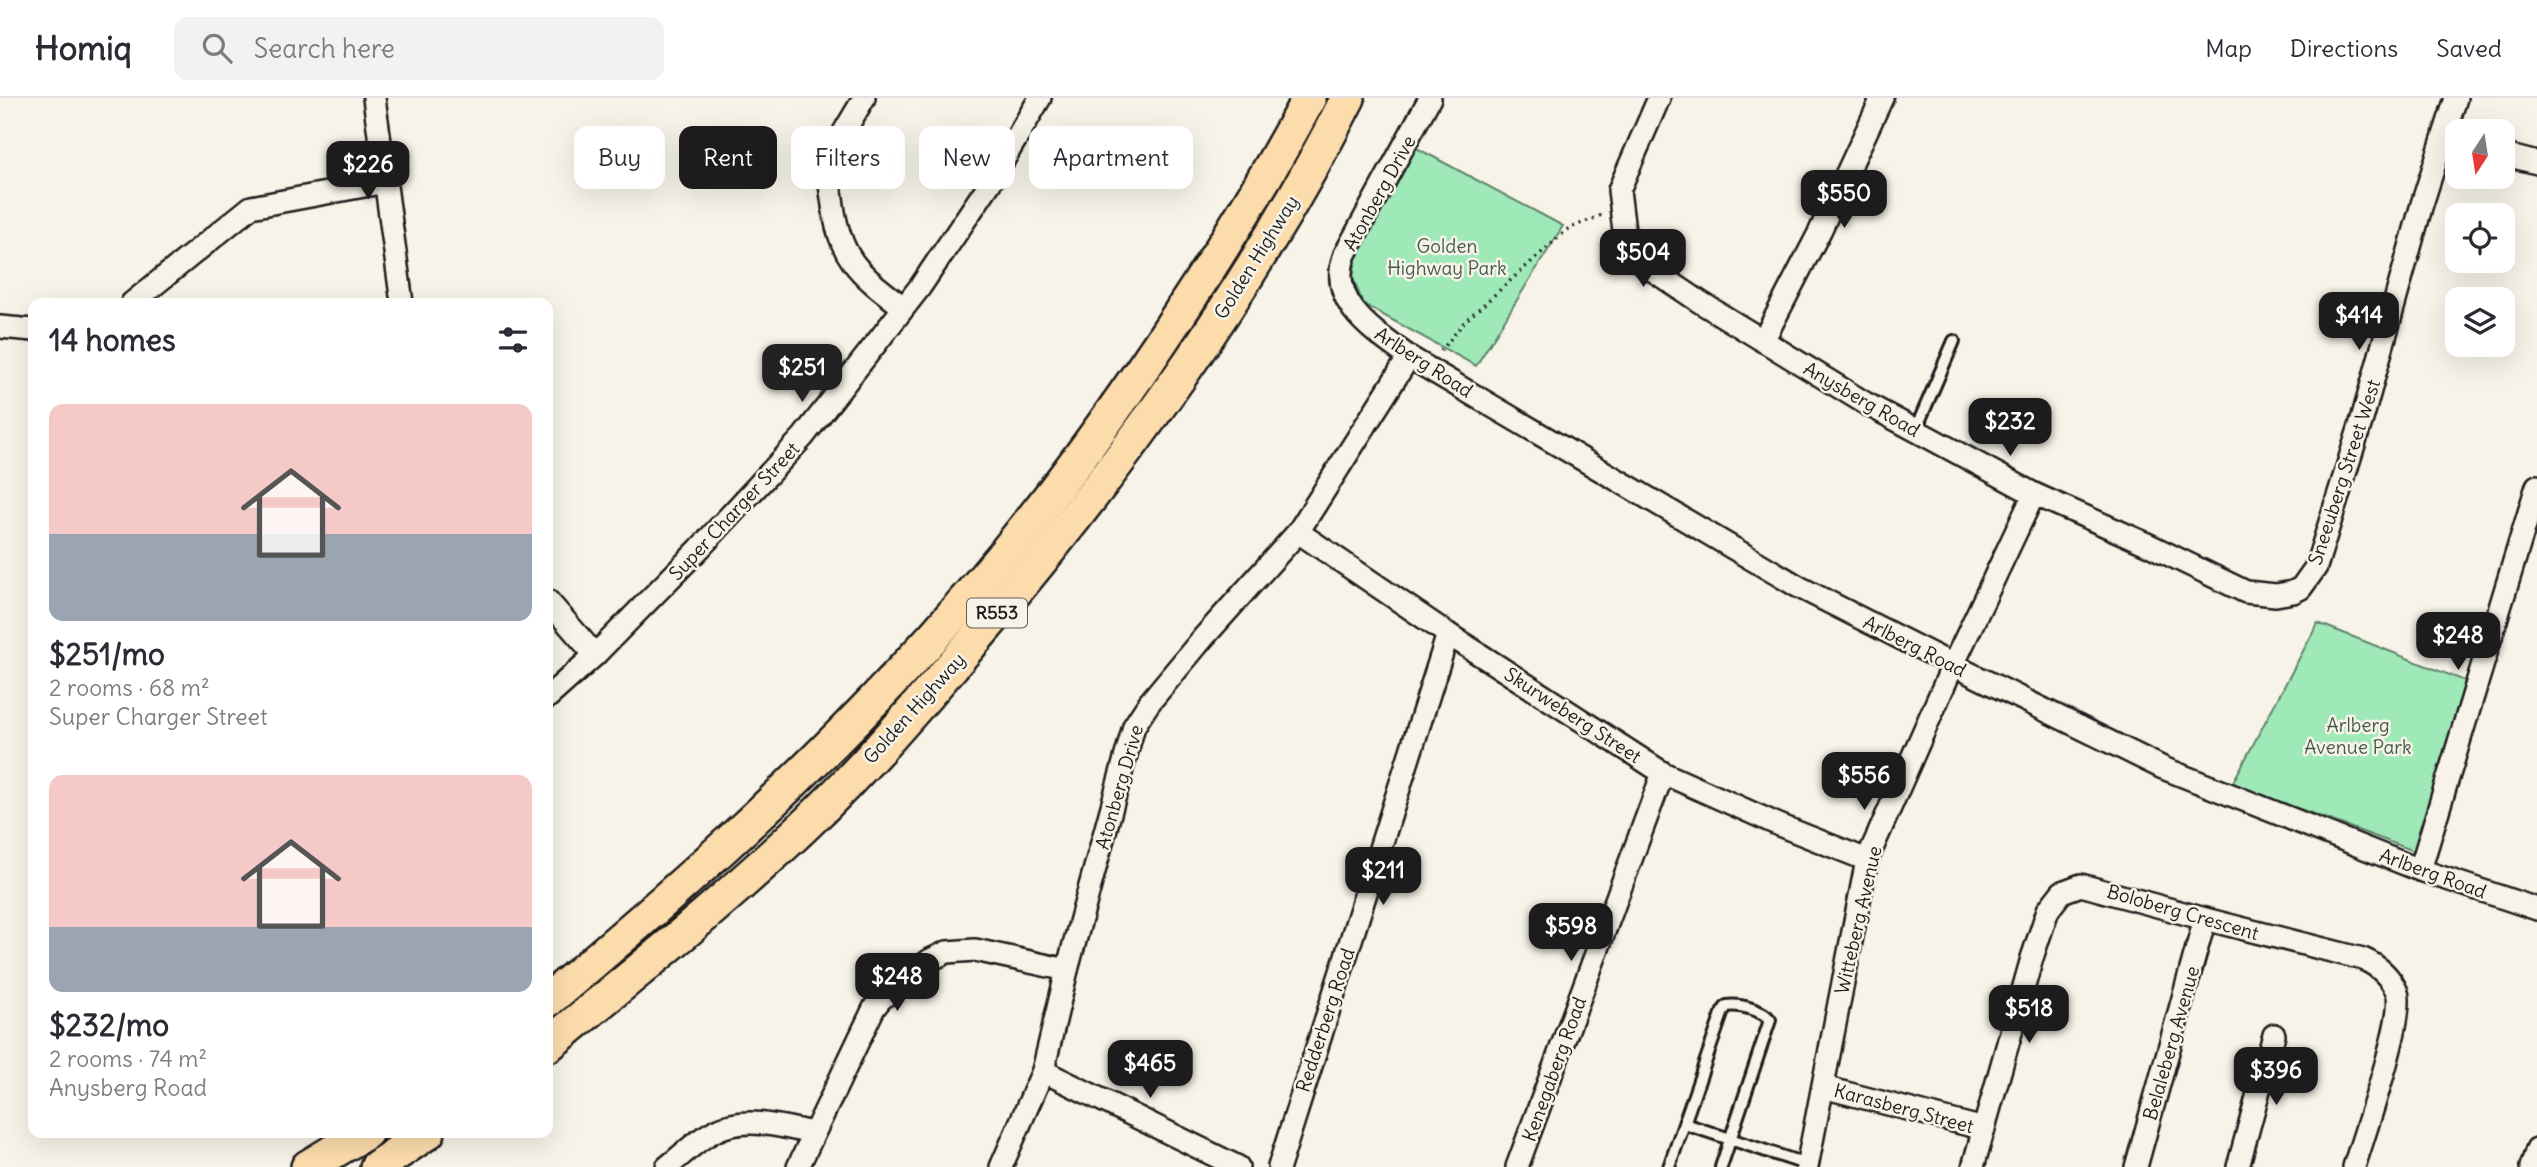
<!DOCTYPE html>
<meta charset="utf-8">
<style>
:root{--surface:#fff;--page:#f2f2f3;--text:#2b2b33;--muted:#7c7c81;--line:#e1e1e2;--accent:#1c1c1c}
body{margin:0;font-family:Delius,sans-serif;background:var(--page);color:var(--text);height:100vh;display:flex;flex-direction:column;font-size:26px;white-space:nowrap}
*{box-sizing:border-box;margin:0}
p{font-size:23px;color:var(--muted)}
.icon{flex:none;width:38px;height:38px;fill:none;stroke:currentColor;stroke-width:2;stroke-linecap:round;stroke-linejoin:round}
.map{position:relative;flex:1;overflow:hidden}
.details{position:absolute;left:28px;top:200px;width:525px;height:840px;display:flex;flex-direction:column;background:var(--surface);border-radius:14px;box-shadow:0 7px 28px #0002}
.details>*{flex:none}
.hud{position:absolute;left:574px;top:28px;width:665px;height:63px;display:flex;gap:14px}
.needle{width:46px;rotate:192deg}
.fabs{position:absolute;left:2445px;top:21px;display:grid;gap:14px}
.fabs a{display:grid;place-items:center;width:70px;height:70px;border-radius:14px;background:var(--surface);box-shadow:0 7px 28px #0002;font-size:35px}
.price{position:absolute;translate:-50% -60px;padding:0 16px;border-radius:14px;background:var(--accent);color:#fff;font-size:23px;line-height:46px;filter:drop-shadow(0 2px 4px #0008)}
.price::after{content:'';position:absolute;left:50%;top:42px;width:21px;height:16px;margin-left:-10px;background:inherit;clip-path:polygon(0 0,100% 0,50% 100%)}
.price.on{background:#222;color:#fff}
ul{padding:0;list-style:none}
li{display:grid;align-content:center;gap:14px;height:371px;padding:0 21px}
li span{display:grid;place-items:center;height:217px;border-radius:14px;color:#555}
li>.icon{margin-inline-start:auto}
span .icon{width:126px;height:126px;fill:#fffc;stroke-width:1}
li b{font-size:30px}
h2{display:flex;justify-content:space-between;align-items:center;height:84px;padding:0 21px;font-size:30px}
.tag{padding:0 24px;border-radius:14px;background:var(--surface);box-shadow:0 7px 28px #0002;font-size:24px;line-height:63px}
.tag.on{background:var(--accent);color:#fff}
header{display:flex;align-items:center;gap:42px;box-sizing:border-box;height:98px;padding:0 35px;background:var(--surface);border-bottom:2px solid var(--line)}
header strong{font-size:33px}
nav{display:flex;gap:38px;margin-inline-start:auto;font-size:24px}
.search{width:490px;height:63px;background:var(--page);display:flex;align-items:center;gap:18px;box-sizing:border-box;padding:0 24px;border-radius:14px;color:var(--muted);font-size:26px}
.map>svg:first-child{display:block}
</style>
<header>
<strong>Homiq</strong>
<div class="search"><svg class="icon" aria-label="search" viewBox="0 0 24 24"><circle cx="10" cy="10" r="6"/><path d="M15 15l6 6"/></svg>Search here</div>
<nav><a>Map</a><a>Directions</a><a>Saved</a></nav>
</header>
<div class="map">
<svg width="2537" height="1069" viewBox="0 0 2537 1069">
<rect width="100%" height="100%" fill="#f7f3e8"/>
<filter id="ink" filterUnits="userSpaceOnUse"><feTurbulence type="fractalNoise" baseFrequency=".0143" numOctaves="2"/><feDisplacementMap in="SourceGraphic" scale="14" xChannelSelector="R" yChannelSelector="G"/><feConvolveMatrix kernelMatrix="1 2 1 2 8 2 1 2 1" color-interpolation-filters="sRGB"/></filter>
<g filter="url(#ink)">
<g fill="#9fe9b8" stroke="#5e826a" stroke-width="2">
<path d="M 1411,47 L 1563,128 L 1476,268 L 1363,206 L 1353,180 L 1358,147 Z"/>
<path d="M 2318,525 L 2465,583 L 2417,754 L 2232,686 Z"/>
</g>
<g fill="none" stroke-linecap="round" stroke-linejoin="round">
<defs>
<g id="lane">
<path d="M 1915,333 L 1954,243"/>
<path d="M 1685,1026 L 1808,1067"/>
<path d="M 1669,1069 L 1723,913 L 1727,908 C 1739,906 1763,912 1770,922 L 1721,1069"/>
</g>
<g id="street">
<path d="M 374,0 L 402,205"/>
<path d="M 864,0 C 853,20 838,40 831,62 C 828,75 830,88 832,100 C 839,160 857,174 903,209"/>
<path d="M 1430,0 L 1345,156 C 1326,205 1375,234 1409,259 L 1799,489 L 1953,567 L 2163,670 L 2420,772 L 2537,811"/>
<path d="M 1659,0 L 1619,92 L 1624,133 L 1642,165 L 1700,204 L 1865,305 L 2034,396 L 2147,446 L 2246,494 L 2276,497 L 2293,494 L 2301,490 L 2316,469 L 2363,318 L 2422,106 L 2456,0"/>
<path d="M 2502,56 L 2537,65"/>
<path d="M 132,205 L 251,109 L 386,84"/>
<path d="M 0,229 L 33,232"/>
<path d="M 1763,243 L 1820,133 L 1882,0"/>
<path d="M 1298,434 L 1448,536 L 1663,675 L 1779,727 L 1867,762"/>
<path d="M 548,503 L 595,557"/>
<path d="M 548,599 L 595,557 L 700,450 L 803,339 L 920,189 L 990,85 L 1040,0"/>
<path d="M 2420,772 L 2537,388"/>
<path d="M 1043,973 L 1238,1069"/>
<path d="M 1823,989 L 1984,1031"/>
<path d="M 667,1069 C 686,1054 707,1032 731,1027 C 757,1021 787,1030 813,1035"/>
<path d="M 798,1069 L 874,910 L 881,901 L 930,862 L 947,854 L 975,852 L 1067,872"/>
<path d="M 1001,1069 L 1043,973 L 1067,872 L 1134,628 L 1149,605 L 1203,540 L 1298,434 L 1409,259"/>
<path d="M 1279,1069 L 1448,536"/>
<path d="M 1517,1069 L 1663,675"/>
<path d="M 1807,1069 L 1867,762 L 1953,567 L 2034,396"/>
<path d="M 1973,1069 L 2032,860 L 2048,812 L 2062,794 L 2081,787 L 2205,821 L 2363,861 C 2379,868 2390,878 2397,894 C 2406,918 2363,1039 2354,1069"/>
<path d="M 2136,1069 L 2205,821"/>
<path d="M 2238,1069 L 2274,937"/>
<path d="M 2531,1069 L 2537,1051"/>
</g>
<g id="primary">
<path d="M 548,902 C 670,800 789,694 898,577 C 1003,466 1096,343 1180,215 C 1226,145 1270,74 1309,0"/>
<path d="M 548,947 C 635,876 724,804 805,727 C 869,666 926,598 983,532 C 1122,368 1251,192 1348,0"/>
<path d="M 308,1069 L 366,1034"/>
<path d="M 377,1069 L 428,1034"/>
</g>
</defs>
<use href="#lane" stroke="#1c1c1c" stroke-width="16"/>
<use href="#street" stroke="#1c1c1c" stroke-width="26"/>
<use href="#primary" stroke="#1c1c1c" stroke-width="38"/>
<path stroke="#1c1c1c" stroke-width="3.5" stroke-dasharray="2 5" stroke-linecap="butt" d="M 1441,253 L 1464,224 L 1568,131 L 1602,117"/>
<use href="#lane" stroke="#f7f3e8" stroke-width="10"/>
<use href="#street" stroke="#f7f3e8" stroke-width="21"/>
<use href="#primary" stroke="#fddcac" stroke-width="33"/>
</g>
</g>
<g text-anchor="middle" stroke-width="5" stroke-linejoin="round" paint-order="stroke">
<rect fill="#f7f3e8" stroke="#5e5c59" stroke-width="2" x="967" y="500.5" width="60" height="29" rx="5"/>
<g font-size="18" font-weight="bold" fill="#1c1c1c">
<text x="997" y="521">R553</text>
</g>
<g font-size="19" fill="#1c1c1c" stroke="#f7f3e8">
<text transform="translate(1379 95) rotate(-61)" y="7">Atonberg Drive</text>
<text transform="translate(1256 159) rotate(-58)" y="7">Golden Highway</text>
<text transform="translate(1424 264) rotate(33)" y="7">Arlberg Road</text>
<text transform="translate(1862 301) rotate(30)" y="7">Anysberg Road</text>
<text transform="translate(2344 374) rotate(-72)" y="7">Sneeuberg Street West</text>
<text transform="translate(734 413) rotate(-47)" y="7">Super Charger Street</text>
<text transform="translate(1915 548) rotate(27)" y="7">Arlberg Road</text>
<text transform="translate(914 610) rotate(-48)" y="7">Golden Highway</text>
<text transform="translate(1573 617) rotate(33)" y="7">Skurweberg Street</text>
<text transform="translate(1119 689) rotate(-74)" y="7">Atonberg Drive</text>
<text transform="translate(2433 775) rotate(20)" y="7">Arlberg Road</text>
<text transform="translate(2183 814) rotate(16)" y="7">Boloberg Crescent</text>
<text transform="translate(1858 822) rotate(-77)" y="7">Witteberg Avenue</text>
<text transform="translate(1325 922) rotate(-72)" y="7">Redderberg Road</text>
<text transform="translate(2171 945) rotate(-74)" y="7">Belaleberg Avenue</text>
<text transform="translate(1554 971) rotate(-70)" y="7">Kenegaberg Road</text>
<text transform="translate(1904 1010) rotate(15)" y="7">Karasberg Street</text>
</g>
<g font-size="19" fill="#435a4b" stroke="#f7f3e8">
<text x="1447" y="155">Golden<tspan x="1447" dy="22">Highway Park</tspan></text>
<text x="2358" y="634">Arlberg<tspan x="2358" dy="22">Avenue Park</tspan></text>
</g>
</g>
</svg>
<div class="fabs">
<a><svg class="needle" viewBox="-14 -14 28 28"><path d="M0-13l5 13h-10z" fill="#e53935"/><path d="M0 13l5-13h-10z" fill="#7c7c81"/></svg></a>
<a><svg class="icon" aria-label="locate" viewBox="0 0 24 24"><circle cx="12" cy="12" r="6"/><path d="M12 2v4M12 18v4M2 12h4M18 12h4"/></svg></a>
<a><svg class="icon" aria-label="layers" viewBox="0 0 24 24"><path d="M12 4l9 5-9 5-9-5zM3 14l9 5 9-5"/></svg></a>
</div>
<b class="price" style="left:368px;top:103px">$226</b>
<b class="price" style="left:1844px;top:132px">$550</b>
<b class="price" style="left:1643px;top:191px">$504</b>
<b class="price" style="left:2359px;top:254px">$414</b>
<b class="price on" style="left:802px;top:306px">$251</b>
<b class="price" style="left:2010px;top:360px">$232</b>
<b class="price" style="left:2458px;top:574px">$248</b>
<b class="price" style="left:1864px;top:714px">$556</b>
<b class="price" style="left:1383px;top:809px">$211</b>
<b class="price" style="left:1571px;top:865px">$598</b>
<b class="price" style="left:897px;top:915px">$248</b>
<b class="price" style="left:2029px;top:947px">$518</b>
<b class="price" style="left:1150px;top:1002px">$465</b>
<b class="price" style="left:2276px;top:1009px">$396</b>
<div class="hud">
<a class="tag">Buy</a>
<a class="tag on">Rent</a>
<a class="tag">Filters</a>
<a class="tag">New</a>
<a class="tag">Apartment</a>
</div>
<section class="details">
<h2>14 homes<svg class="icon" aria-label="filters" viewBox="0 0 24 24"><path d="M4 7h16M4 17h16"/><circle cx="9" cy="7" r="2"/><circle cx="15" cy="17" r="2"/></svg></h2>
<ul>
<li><span style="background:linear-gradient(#f6c9c9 60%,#9aa5b1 0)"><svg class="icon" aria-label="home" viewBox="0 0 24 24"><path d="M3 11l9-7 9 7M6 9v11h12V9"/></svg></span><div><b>$251/mo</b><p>2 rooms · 68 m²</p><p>Super Charger Street</p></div></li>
<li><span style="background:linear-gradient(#f6c9c9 70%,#9aa5b1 0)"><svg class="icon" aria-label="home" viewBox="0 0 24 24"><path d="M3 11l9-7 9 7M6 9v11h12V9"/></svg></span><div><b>$232/mo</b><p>2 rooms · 74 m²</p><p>Anysberg Road</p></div></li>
</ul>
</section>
</div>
